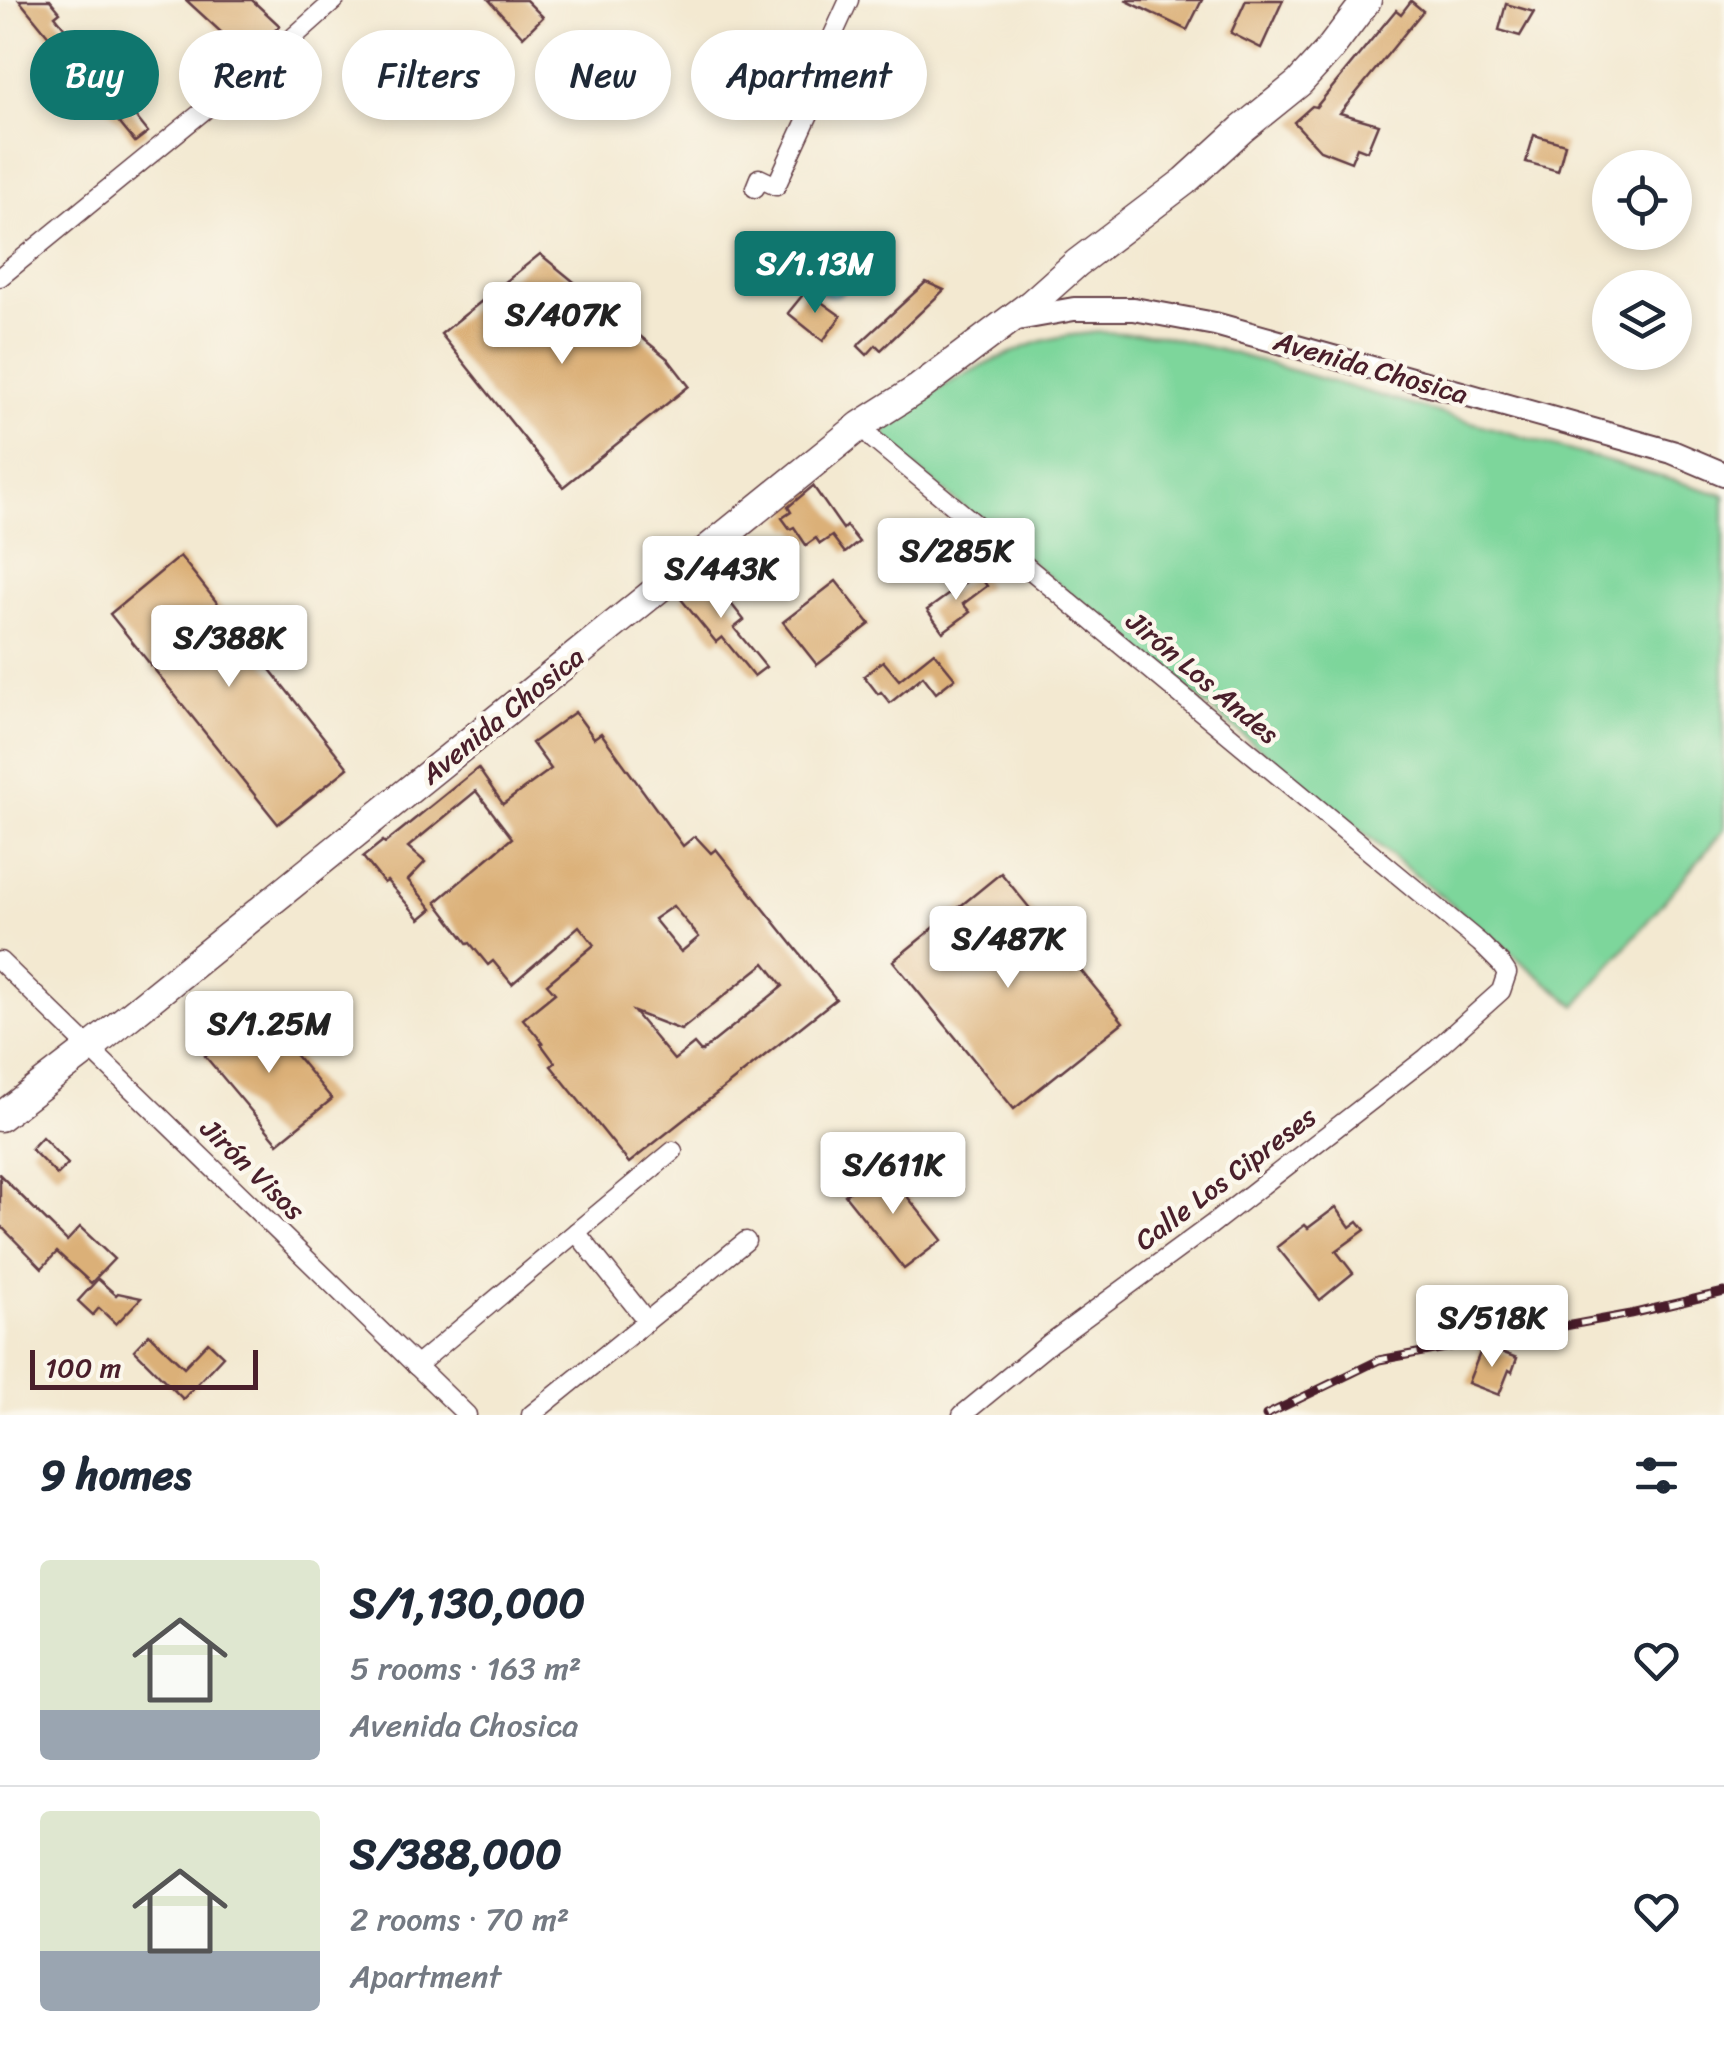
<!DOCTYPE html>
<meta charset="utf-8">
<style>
:root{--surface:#fff;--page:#f2f2f3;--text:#1f2937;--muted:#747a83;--line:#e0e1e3;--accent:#0f766e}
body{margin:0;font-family:Sriracha,sans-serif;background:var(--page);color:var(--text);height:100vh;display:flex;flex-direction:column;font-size:38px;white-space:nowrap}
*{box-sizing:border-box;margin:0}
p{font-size:32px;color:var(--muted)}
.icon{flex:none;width:55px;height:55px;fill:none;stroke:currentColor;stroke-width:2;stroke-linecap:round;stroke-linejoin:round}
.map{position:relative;height:1415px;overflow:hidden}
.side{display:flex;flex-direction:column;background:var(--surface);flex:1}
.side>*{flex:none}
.hud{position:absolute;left:30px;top:30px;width:1000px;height:90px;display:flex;gap:20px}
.fabs{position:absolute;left:1592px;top:150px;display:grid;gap:20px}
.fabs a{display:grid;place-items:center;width:100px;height:100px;border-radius:50%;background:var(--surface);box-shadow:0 5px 15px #0003;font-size:50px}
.scale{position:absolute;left:30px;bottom:25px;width:228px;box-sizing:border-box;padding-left:10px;border:5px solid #4a1f2b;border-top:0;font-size:28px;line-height:35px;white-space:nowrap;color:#4a1f2b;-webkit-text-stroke:8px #fbf7ec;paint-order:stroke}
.price{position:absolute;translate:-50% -85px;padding:0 22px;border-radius:10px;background:#fff;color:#222;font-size:32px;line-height:65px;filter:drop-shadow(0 2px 5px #0008)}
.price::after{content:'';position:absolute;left:50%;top:60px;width:30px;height:22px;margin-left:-15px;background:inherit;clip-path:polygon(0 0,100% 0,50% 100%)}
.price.selected{background:var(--accent);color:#fff}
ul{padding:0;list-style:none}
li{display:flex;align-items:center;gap:30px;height:250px;padding:0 40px}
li+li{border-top:2px solid var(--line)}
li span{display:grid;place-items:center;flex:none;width:280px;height:200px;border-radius:10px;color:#555}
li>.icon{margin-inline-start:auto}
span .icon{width:120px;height:120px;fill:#fffc;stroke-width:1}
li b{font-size:42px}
h2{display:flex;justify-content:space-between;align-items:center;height:120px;padding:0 40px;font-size:42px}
.chip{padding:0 35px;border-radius:45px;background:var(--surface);box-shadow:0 5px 15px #0003;font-size:35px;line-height:90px}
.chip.selected{background:var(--accent);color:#fff}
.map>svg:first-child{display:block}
</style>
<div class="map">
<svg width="1724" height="1415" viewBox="0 0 1724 1415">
<rect width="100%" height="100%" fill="#fbf7ec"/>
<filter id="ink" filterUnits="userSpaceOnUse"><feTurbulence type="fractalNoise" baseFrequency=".01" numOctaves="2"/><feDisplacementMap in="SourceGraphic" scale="20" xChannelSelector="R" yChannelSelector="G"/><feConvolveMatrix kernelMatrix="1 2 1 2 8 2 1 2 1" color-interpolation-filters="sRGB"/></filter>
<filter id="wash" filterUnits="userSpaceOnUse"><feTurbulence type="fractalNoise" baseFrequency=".0048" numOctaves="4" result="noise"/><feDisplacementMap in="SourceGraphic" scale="40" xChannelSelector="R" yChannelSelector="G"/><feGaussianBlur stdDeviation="2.25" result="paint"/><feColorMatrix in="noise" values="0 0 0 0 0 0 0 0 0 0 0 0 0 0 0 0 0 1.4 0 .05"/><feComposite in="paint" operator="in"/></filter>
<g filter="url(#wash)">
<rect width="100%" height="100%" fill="#f3e9d1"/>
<path fill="#7dd69b" stroke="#647a63" stroke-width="2.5" d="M 1100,332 L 1159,335 L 1232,353 L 1724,495 L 1724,830 L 1576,1006 L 893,450 L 887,441 L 885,429 C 903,401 1012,349 1046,340 C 1063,335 1082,334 1100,332 Z"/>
<path fill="#59c3d5" stroke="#527180" stroke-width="2.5" d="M 836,236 L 859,247 C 858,249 853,259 852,262 C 850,270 852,280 847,287 C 834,307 809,290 806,269 C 817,253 826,261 836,236 Z"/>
<g id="blocks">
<g fill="#dbb078" fill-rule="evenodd">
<path d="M 19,0 L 50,0 L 60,12 L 55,16 L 148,132 L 135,142 Z"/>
<path d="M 186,0 L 252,0 L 280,26 L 246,55 Z"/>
<path d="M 489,0 L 526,0 L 543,17 L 523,37 Z"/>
<path d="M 1125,0 L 1202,0 L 1187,30 Z"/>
<path d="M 1246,0 L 1283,0 L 1261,48 L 1231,33 Z"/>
<path d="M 1411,1 L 1423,11 L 1340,113 L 1378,124 L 1367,151 L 1357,147 L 1351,162 L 1320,150 L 1294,122 L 1312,106 L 1316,107 L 1396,10 L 1401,14 Z"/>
<path d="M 1506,4 L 1534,12 L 1520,36 L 1499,30 Z"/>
<path d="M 1534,135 L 1565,144 L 1558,171 L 1526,162 Z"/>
<path d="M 540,254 L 668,359 L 689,386 L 563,487 L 441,334 Z"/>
<path d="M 926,282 L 944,290 L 881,350 L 876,345 L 867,355 L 858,346 L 860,343 Z"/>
<path d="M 806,291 L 841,316 L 823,341 L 788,313 Z"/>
<path d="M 813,486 L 843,529 L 846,526 L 859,542 L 845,553 L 832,536 L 820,544 L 816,538 L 806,545 L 794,527 L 790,529 L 782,518 L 791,512 L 788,507 Z"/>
<path d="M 180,556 L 348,768 L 278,824 L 110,614 Z"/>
<path d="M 978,573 L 987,586 L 963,604 L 970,612 L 943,632 L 927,610 Z"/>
<path d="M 710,577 L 744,620 L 734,628 L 766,667 L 754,676 L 722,637 L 716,642 L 681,599 Z"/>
<path d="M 836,581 L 870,624 L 817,665 L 783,622 Z"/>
<path d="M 934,652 L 955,678 L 936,693 L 923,676 L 890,703 L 881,692 L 878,694 L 864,676 L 883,661 L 899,680 Z"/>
<path d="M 575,712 L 594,738 L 601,733 L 683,846 L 695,836 L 711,853 L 716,849 L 836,999 L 629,1163 L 551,1066 L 555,1063 L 541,1044 L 543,1043 L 523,1019 L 555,993 L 547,984 L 594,945 L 579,926 L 512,984 L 493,961 L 488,965 L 470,943 L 468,944 L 436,902 L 512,838 L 476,791 L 408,847 L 425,862 L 408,880 L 432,909 L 420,919 L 387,881 L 384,883 L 363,857 L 383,841 L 385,843 L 478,768 L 503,804 L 551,769 L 532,743 ZM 673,906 L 699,937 L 681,952 L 654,919 ZM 765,963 L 783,986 L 701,1052 L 694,1044 L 674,1060 L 634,1012 L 681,1030 Z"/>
<path d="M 1001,873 L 1123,1022 L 1014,1109 L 893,961 Z"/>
<path d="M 259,1011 L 269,1023 L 277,1017 L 287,1029 L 279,1035 L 332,1099 L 278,1143 L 205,1056 Z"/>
<path d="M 42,1137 L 68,1164 L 57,1175 L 31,1149 Z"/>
<path d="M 882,1165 L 942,1240 L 904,1269 L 845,1195 Z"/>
<path d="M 0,1175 L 67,1241 L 80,1227 L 114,1259 L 91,1283 L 57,1252 L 42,1268 L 0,1225 Z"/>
<path d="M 1336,1207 L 1350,1227 L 1358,1221 L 1365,1230 L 1336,1251 L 1353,1273 L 1320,1300 L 1277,1247 L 1305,1225 L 1308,1228 Z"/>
<path d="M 98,1279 L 116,1295 L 118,1293 L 141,1298 L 116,1324 L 99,1308 L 93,1315 L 78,1301 Z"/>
<path d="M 149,1334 L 184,1367 L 208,1342 L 223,1356 L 183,1399 L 134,1350 Z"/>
<path d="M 1483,1345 L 1517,1358 L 1512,1372 L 1509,1370 L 1499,1395 L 1468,1383 Z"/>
</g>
</g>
</g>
<g filter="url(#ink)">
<use href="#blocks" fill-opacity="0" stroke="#633d44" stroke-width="2.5"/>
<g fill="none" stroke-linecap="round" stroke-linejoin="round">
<defs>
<g id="street">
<path d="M 755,188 L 759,178 L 776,186 L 838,51 L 833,35 L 849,0"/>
<path d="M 0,277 L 289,41 L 335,0"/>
<path d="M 861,425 L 874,440 L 1480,943 L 1501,964 L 1507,973 L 1501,991 L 1426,1058 L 1211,1225 L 1050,1343 L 962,1415"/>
<path d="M 0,961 L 467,1415"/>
<path d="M 576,1232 L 647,1321"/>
<path d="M 416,1366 L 673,1151"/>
<path d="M 531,1415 L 746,1241"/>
</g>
<path id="secondary" d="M 1012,320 L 1074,309 L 1134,309 L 1215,324 L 1672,452 L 1724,474"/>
<path id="primary" d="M 0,1117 L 90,1048 L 861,425 L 919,388 L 1031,304 L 1077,263 L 1185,181 L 1242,129 L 1299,83 L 1329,50 L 1367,0"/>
</defs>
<use href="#street" stroke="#633d44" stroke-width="21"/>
<use href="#secondary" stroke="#633d44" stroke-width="26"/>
<use href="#primary" stroke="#633d44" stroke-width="31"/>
<use href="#street" stroke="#fff" stroke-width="18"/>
<use href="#secondary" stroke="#fff" stroke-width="22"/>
<use href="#primary" stroke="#fff" stroke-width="28"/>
<defs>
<path id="rail" d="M 1266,1415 L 1379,1360 L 1631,1314 L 1724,1292"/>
</defs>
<use href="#rail" stroke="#4a1f2b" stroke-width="9"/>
<use href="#rail" stroke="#fbf7ec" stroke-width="5" stroke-dasharray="15" stroke-linecap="butt"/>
</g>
</g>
<g text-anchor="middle" stroke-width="9" stroke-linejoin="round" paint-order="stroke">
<g font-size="28" fill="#4a1f2b" stroke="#fbf7ec">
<text transform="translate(1371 367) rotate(16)" y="10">Avenida Chosica</text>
<text transform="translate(1203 677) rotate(40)" y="10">Jirón Los Andes</text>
<text transform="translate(502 715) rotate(-39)" y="10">Avenida Chosica</text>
<text transform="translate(253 1169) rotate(44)" y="10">Jirón Visos</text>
<text transform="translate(1225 1178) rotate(-37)" y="10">Calle Los Cipreses</text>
</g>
</g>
</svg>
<div class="fabs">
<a><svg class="icon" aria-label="locate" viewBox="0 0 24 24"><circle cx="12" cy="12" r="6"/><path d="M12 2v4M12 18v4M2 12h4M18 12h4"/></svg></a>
<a><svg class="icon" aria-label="layers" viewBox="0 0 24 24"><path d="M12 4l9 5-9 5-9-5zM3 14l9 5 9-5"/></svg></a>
</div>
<div class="scale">100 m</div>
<b class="price selected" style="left:815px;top:316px">S/1.13M</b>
<b class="price" style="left:562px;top:367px">S/407K</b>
<b class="price" style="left:956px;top:603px">S/285K</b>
<b class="price" style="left:721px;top:621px">S/443K</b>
<b class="price" style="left:229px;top:690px">S/388K</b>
<b class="price" style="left:1008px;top:991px">S/487K</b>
<b class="price" style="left:269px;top:1076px">S/1.25M</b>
<b class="price" style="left:893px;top:1217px">S/611K</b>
<b class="price" style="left:1492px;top:1370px">S/518K</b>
<div class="hud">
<a class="chip selected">Buy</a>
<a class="chip">Rent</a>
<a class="chip">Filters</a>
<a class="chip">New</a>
<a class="chip">Apartment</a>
</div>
</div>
<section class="side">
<h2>9 homes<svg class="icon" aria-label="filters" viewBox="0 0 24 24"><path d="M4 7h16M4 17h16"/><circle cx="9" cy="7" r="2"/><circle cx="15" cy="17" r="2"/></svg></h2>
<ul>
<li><span style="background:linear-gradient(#dfe7d0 75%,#9aa5b1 0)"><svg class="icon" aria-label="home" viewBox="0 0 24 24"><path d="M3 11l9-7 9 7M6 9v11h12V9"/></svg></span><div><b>S/1,130,000</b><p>5 rooms · 163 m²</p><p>Avenida Chosica</p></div><svg class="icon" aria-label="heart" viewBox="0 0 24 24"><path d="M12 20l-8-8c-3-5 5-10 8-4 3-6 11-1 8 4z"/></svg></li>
<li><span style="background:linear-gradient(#dfe7d0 70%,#9aa5b1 0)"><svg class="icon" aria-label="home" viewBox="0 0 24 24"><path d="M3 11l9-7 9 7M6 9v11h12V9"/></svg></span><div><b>S/388,000</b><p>2 rooms · 70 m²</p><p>Apartment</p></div><svg class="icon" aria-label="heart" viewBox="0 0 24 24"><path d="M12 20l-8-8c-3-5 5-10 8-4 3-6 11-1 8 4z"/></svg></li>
</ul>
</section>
